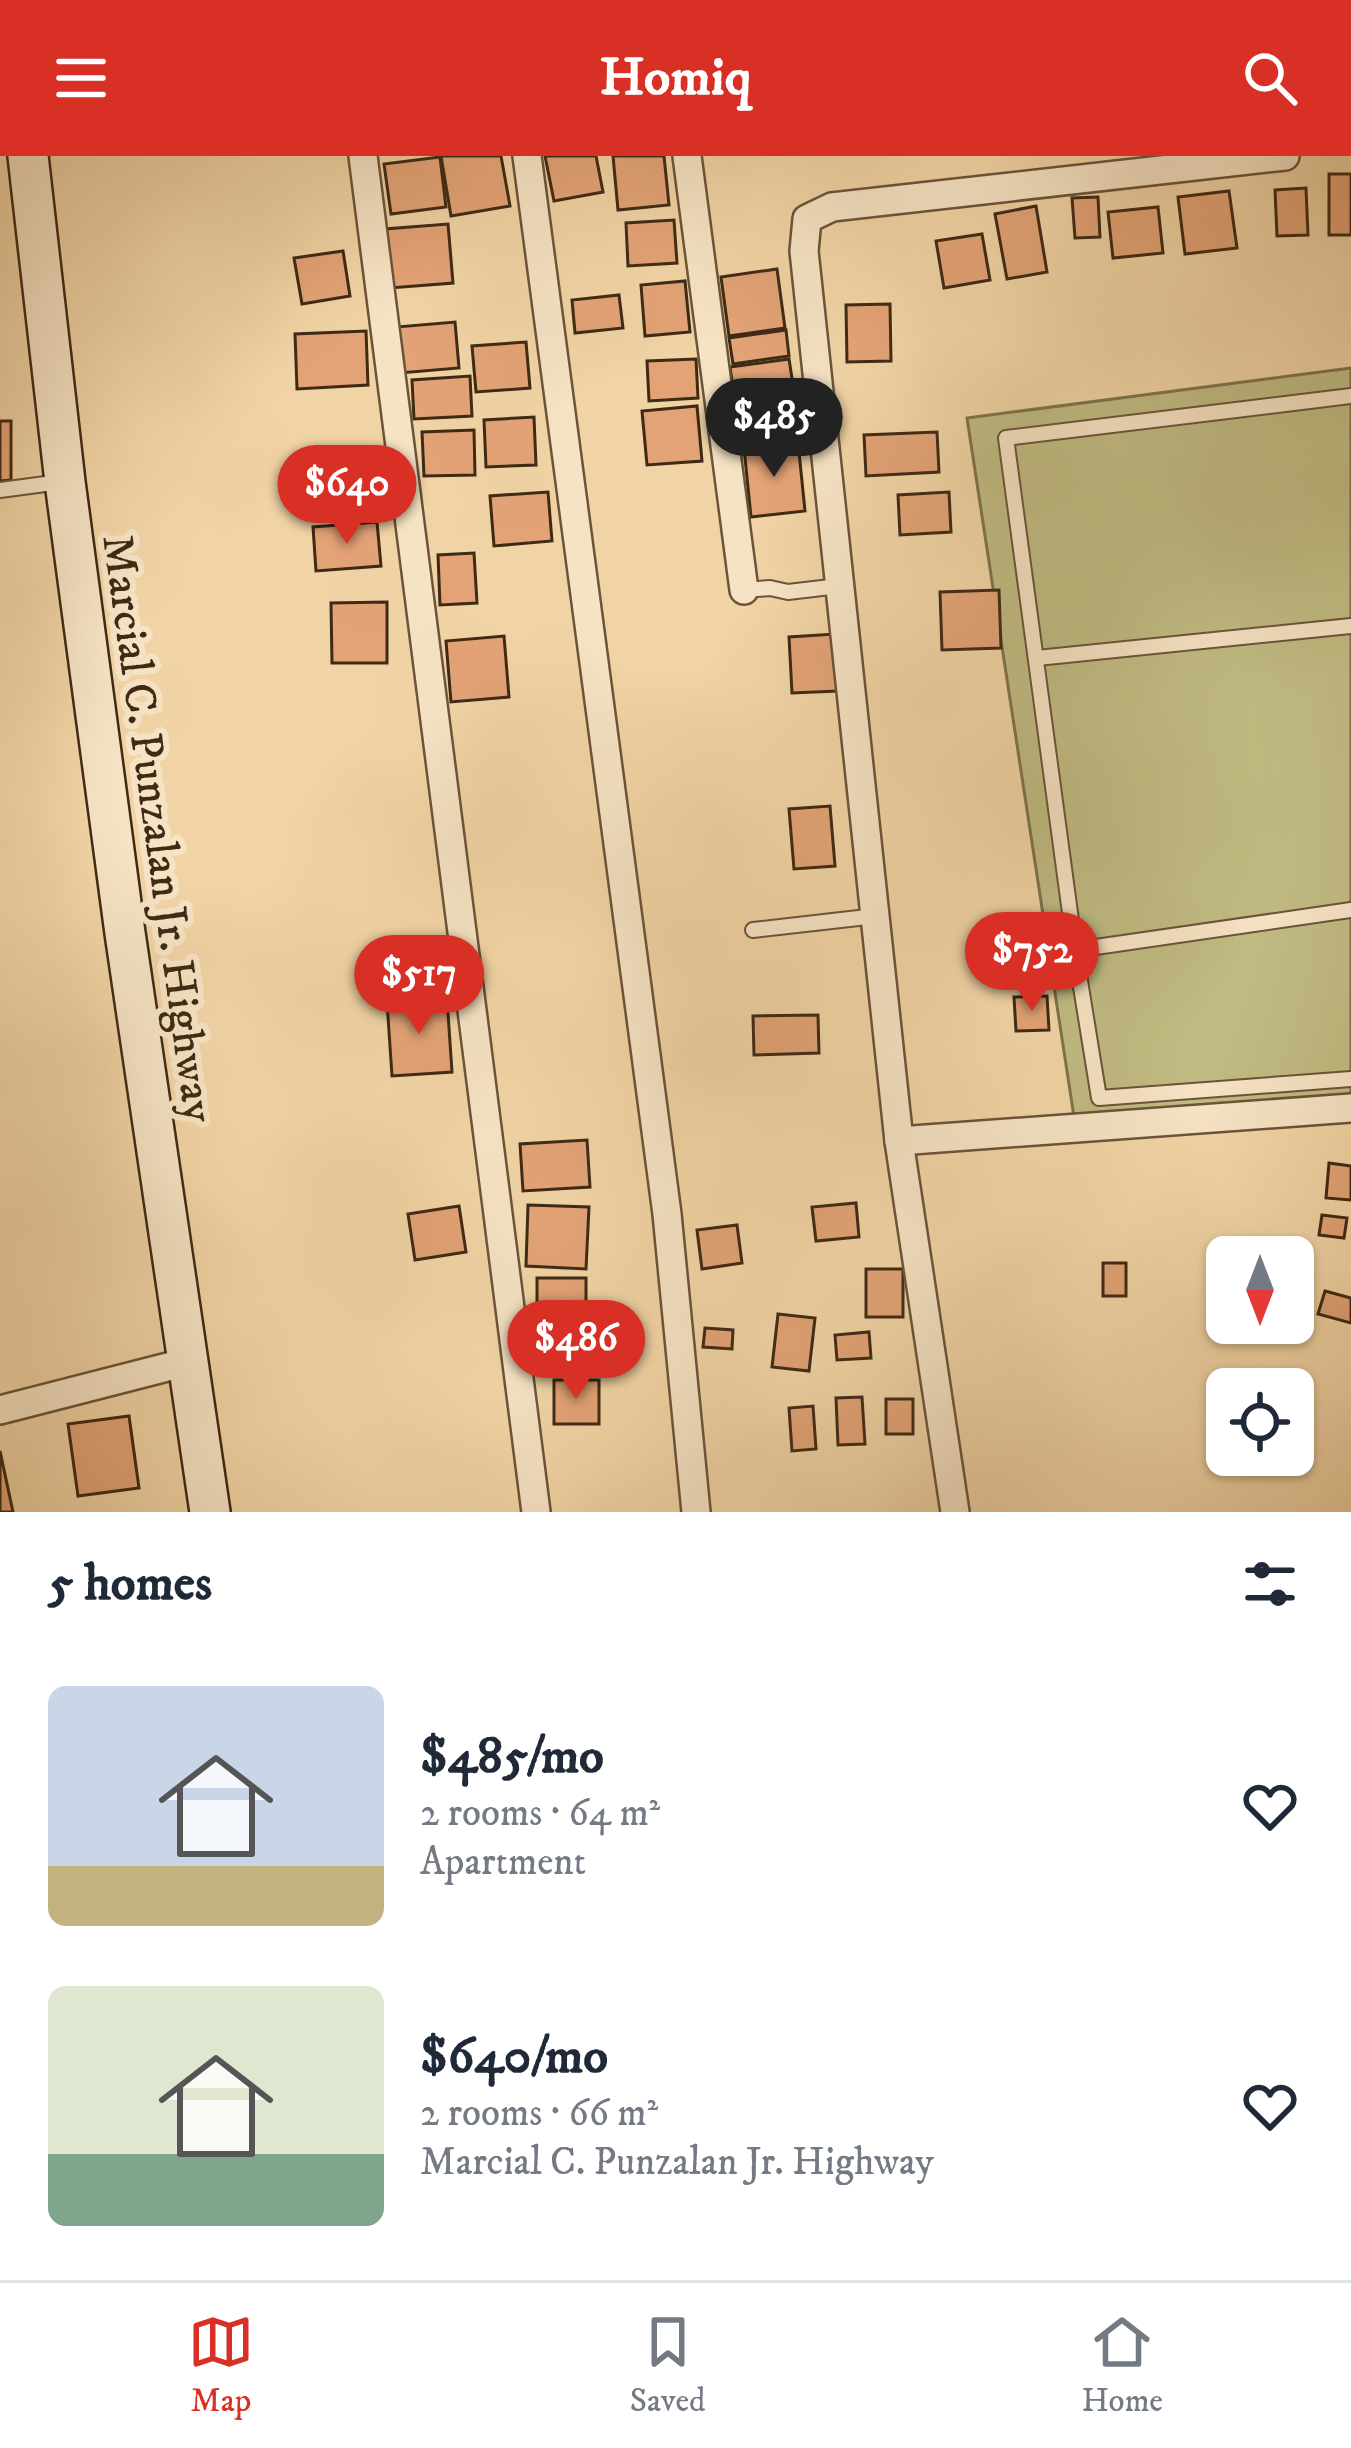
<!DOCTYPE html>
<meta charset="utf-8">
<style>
:root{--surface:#fff;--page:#f6f6f7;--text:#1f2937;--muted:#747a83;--line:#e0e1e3;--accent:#d93025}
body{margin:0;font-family:"IM FELL DW Pica",serif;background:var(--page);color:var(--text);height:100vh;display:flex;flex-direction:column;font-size:45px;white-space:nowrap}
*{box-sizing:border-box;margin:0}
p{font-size:39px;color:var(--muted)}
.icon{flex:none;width:66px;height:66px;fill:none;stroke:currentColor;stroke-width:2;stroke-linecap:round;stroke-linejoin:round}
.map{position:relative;height:1356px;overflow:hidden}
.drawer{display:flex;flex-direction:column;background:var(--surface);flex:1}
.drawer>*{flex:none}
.needle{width:78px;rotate:180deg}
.buttons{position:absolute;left:1206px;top:1080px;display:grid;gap:24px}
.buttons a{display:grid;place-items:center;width:108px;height:108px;border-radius:18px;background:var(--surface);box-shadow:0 3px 9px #0004;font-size:60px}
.price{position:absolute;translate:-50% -102px;padding:0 27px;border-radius:42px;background:var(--accent);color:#fff;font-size:39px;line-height:78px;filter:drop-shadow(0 3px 6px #0008)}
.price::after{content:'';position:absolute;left:50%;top:72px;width:36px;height:27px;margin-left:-18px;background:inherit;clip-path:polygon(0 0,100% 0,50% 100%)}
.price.current{background:#222;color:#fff}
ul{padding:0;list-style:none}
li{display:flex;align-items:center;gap:36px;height:300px;padding:0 48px}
li span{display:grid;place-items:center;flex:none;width:336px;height:240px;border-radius:18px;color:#555}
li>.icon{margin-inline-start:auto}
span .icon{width:144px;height:144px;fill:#fffc;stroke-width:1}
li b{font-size:51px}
h2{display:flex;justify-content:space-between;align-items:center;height:144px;padding:0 48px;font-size:51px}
header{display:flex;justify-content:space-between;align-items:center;height:156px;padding:0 48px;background:var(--accent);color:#fff;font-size:54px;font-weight:800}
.dock{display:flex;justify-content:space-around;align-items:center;height:168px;border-top:3px solid var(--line);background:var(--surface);font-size:33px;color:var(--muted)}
.dock a{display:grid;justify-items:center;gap:6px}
.dock .current{color:var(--accent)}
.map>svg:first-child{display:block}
</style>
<header><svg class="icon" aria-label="menu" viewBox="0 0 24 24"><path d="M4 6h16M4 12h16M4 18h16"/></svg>Homiq<svg class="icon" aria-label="search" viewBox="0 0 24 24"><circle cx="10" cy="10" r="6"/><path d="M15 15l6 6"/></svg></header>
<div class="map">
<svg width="1351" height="1356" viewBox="0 0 1351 1356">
<rect width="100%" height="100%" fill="#f1d4a5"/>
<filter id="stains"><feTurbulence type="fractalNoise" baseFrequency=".00167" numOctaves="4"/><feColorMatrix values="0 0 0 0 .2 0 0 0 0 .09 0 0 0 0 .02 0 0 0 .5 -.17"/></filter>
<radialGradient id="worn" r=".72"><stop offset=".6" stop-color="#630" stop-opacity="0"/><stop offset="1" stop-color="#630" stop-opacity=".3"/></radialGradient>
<path fill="#c0bb82" stroke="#7f724c" stroke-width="3" d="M 1351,212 L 1351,943 L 1074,961 L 967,262 Z"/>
<g fill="#e3a376" stroke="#3e2a15" stroke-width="3">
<path d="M 441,0 L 501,0 L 510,50 L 451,60 Z"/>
<path d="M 545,0 L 596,0 L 603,36 L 554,45 Z"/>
<path d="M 613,0 L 664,0 L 669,49 L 618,54 Z"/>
<path d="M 440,1 L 446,51 L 391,58 L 384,8 Z"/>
<rect x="1329" y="18" width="22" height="61"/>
<path d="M 1306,32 L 1308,79 L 1277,80 L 1275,34 Z"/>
<path d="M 1229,35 L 1237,92 L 1185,98 L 1178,41 Z"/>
<path d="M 1098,41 L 1100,81 L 1075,82 L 1072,42 Z"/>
<path d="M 1036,50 L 1047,116 L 1007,123 L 995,58 Z"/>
<path d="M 1158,51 L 1163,97 L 1113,102 L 1108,56 Z"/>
<path d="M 674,64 L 677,107 L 628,110 L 626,67 Z"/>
<path d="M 448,68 L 453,127 L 390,132 L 385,73 Z"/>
<path d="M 982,78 L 990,124 L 944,132 L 936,85 Z"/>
<path d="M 343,95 L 350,140 L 302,148 L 294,102 Z"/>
<path d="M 777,113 L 785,172 L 729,180 L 721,121 Z"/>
<path d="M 685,125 L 690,176 L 645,180 L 641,129 Z"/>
<path d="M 619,139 L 623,172 L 575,177 L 572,144 Z"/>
<path d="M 890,148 L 891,205 L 847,206 L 846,149 Z"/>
<path d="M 455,166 L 459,212 L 400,217 L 396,171 Z"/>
<path d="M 786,174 L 789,200 L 733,208 L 729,182 Z"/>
<path d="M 366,175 L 368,229 L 297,233 L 295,178 Z"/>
<path d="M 526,186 L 530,232 L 476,236 L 472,190 Z"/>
<path d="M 696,203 L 698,242 L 649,245 L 647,205 Z"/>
<path d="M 789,203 L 794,235 L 735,244 L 730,211 Z"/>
<path d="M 470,220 L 472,260 L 414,263 L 412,224 Z"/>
<path d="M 697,250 L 702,305 L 647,309 L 642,255 Z"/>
<path d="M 534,261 L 536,309 L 486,311 L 484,264 Z"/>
<path d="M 0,265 L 11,265 L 11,324 L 0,325 Z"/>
<path d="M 474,274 L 475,319 L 424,320 L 422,276 Z"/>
<path d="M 937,276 L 939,316 L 866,320 L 864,279 Z"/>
<path d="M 798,286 L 805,355 L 751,361 L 744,292 Z"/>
<path d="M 548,336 L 552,385 L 494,390 L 490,340 Z"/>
<path d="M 949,336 L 951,376 L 900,379 L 898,339 Z"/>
<path d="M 377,366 L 381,410 L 316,415 L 313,371 Z"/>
<path d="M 474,397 L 477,447 L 440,449 L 438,399 Z"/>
<path d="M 999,434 L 1001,492 L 942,494 L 940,436 Z"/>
<path d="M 387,446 L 387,507 L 332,507 L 331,447 Z"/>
<path d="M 835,478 L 838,535 L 792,537 L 789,481 Z"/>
<path d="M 504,480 L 509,541 L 451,546 L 446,485 Z"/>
<path d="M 830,650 L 835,710 L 794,713 L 789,653 Z"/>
<path d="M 391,790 L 442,792 L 441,831 L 390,829 Z"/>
<path d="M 1047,840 L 1049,874 L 1016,875 L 1014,841 Z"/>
<path d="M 447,842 L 452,916 L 392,920 L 387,846 Z"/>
<path d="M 818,859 L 819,897 L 754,899 L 753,860 Z"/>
<path d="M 587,984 L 590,1031 L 523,1035 L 520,988 Z"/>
<path d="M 1329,1007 L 1351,1010 L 1351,1044 L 1326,1042 Z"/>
<path d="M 856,1047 L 859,1081 L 816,1085 L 812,1051 Z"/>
<path d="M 528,1049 L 589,1051 L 586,1113 L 526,1110 Z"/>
<path d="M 459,1050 L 466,1096 L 415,1104 L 408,1058 Z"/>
<path d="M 1322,1059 L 1347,1062 L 1344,1082 L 1319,1079 Z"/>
<path d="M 737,1069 L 742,1107 L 702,1113 L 697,1074 Z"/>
<rect x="1103" y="1107" width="23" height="33"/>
<rect x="866" y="1113" width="37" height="48"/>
<rect x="537" y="1122" width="49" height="41"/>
<path d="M 1325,1135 L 1351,1142 L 1351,1167 L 1318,1158 Z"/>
<path d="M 778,1158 L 815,1162 L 809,1215 L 772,1211 Z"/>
<path d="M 705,1172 L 733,1174 L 732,1193 L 703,1191 Z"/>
<path d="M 869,1176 L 871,1202 L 837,1204 L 835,1179 Z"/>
<path d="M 586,1182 L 589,1207 L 548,1211 L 546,1186 Z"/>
<rect x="554" y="1224" width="45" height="44"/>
<path d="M 862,1241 L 865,1288 L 838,1289 L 836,1242 Z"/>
<rect x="886" y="1243" width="27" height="35"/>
<path d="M 813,1250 L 816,1293 L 792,1295 L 789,1252 Z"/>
<path d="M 129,1260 L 139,1332 L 78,1340 L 68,1268 Z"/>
<path d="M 0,1295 L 13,1356 L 0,1356 Z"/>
</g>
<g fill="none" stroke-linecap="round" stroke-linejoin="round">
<defs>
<g id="service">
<path d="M 1351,240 L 1006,282 L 1075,794 L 1099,942 L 1351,923"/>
<path d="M 0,334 L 60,326"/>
<path d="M 744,434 L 770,432 L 788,436 L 839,430"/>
<path d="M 1037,502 L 1351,470"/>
<path d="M 753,774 L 876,760"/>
<path d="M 1075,794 L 1351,754"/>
</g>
<g id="minor">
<path d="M 363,0 L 536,1356"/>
<path d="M 527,0 L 667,1058 L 696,1356"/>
<path d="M 687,0 L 744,434"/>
<path d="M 899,985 L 1351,952"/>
<path d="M 0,1254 L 187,1206"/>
<path d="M 955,1356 L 899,985 L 804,95 L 807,63 L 832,51 L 1285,0"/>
</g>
<path id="secondary" d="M 28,0 L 65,326 L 125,777 L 210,1356"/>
</defs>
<use href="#service" stroke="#6b5439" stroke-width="18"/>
<use href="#minor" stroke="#6b5439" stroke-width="32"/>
<use href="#secondary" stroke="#3e2a15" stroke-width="44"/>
<use href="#service" stroke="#f6e3c4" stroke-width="14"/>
<use href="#minor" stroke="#f6e3c4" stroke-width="27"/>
<use href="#secondary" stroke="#f6e3c4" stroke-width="39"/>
</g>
<g text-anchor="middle" stroke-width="12" stroke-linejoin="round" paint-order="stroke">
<g font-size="45" fill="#3e2a15" stroke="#f6e3c4">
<text transform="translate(160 672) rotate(82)" y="16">Marcial C. Punzalan Jr. Highway</text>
</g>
</g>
<rect width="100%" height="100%" filter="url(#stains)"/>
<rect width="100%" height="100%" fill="url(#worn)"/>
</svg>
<div class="buttons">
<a><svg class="needle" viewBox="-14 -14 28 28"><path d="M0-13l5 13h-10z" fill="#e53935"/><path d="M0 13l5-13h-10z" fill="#747a83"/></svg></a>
<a><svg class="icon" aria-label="locate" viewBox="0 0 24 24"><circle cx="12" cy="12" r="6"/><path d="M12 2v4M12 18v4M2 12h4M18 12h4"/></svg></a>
</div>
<b class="price current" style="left:774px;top:324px">$485</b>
<b class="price" style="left:347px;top:391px">$640</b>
<b class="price" style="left:1032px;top:858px">$752</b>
<b class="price" style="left:419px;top:881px">$517</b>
<b class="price" style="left:576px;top:1246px">$486</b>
</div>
<section class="drawer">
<h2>5 homes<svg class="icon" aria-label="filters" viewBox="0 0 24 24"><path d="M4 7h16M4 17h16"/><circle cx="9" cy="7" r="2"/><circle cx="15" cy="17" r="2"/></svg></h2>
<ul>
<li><span style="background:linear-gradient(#c9d6e8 75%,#c2b280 0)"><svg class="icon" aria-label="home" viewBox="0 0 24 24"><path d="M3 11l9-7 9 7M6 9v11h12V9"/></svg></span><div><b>$485/mo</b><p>2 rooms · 64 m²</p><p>Apartment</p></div><svg class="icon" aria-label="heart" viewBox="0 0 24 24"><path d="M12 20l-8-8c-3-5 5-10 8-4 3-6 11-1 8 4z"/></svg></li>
<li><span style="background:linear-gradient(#dfe7d0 70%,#7fa58c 0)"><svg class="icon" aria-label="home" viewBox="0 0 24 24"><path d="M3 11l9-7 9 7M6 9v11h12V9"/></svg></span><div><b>$640/mo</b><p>2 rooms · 66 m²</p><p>Marcial C. Punzalan Jr. Highway</p></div><svg class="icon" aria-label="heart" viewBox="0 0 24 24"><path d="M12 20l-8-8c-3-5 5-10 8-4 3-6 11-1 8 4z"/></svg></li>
</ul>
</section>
<nav class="dock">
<a class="current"><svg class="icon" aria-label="map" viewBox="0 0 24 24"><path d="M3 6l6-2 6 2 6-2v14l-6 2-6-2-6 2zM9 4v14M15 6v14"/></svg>Map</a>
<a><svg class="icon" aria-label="saved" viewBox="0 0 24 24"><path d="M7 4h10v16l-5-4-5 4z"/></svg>Saved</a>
<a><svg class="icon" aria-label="home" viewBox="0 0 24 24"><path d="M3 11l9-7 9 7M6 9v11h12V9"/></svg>Home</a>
</nav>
